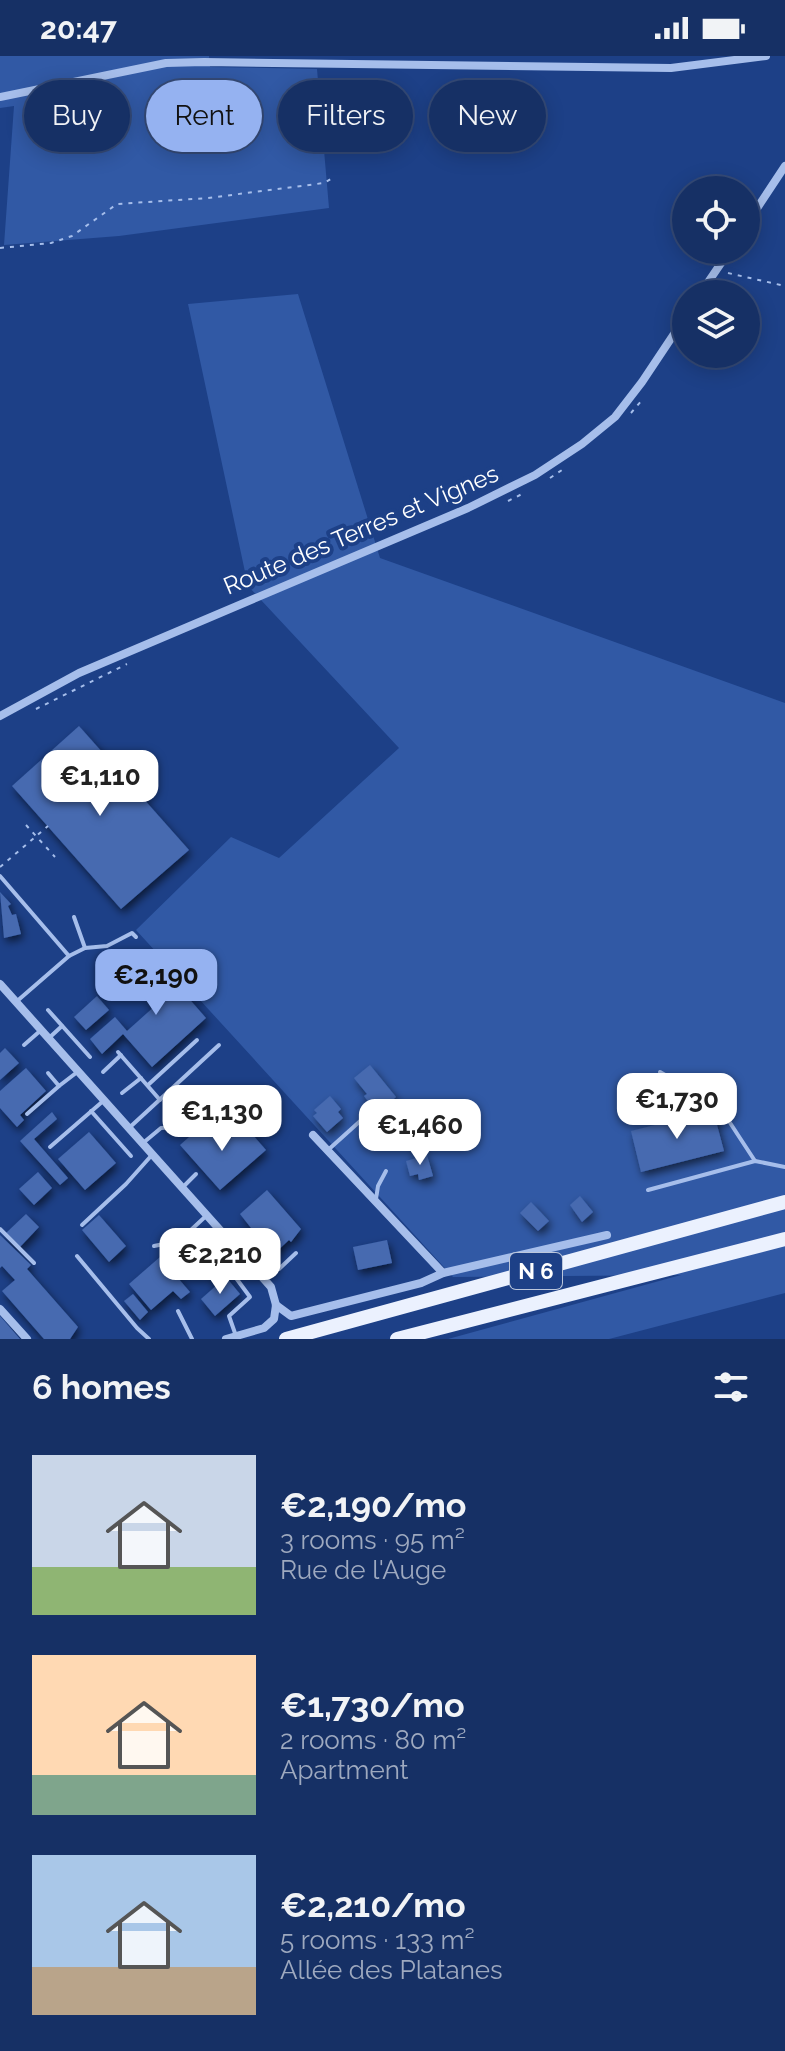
<!DOCTYPE html>
<meta charset="utf-8">
<style>
:root{--surface:#163065;--page:#233c6e;--text:#f1f3f6;--muted:#9ea9bf;--line:#354b79;--accent:#95b2f1}
body{margin:0;font-family:Raleway,sans-serif;background:var(--page);color:var(--text);height:100vh;display:flex;flex-direction:column;font-size:30px;white-space:nowrap}
*{box-sizing:border-box;margin:0}
p{font-size:26px;color:var(--muted)}
.icon{flex:none;width:44px;height:44px;fill:none;stroke:currentColor;stroke-width:2;stroke-linecap:round;stroke-linejoin:round}
.map{position:relative;height:1283px;overflow:hidden}
.details{display:flex;flex-direction:column;background:var(--surface);flex:1}
.details>*{flex:none}
.banner{position:absolute;left:24px;top:24px;width:738px;height:72px;display:flex;gap:16px}
.tools{position:absolute;left:672px;top:120px;display:grid;gap:16px}
.tools a{display:grid;place-items:center;width:88px;height:88px;border-radius:50%;background:var(--surface);box-shadow:0 4px 20px #0003,0 0 0 2px var(--line);font-size:40px}
.price{position:absolute;translate:-50% -68px;padding:0 18px;border-radius:16px;background:#fff;color:#222;font-size:26px;line-height:52px;filter:drop-shadow(0 2px 4px #0008)}
.price::after{content:'';position:absolute;left:50%;top:48px;width:24px;height:18px;margin-left:-12px;background:inherit;clip-path:polygon(0 0,100% 0,50% 100%)}
.price.current{background:var(--accent);color:#111}
ul{padding:0;list-style:none}
li{display:flex;align-items:center;gap:24px;height:200px;padding:0 32px}
li span{display:grid;place-items:center;flex:none;width:224px;height:160px;border-radius:0px;color:#555}
li>.icon{margin-inline-start:auto}
span .icon{width:96px;height:96px;fill:#fffc;stroke-width:1}
li b{font-size:34px}
h2{display:flex;justify-content:space-between;align-items:center;height:96px;padding:0 32px;font-size:34px}
.chip{padding:0 28px;border-radius:36px;background:var(--surface);box-shadow:0 4px 20px #0003,0 0 0 2px var(--line);font-size:28px;line-height:72px}
.chip.current{background:var(--accent);color:#111}
.status{display:flex;justify-content:space-between;align-items:center;height:56px;padding:0 40px;background:var(--surface);direction:ltr}
.status svg{height:22px;fill:currentColor}
.map>svg:first-child{display:block}
</style>
<div class="status"><b>20:47</b><svg viewBox="0 0 49 12"><path d="M0 12V9h3v3zM5 12V6h3v6zM10 12V3h3v9zM15 12V0h3v12zM26 1h20v11H26zM47 4h2v5h-2z"/></svg></div>
<div class="map">
<svg width="785" height="1283" viewBox="0 0 785 1283">
<defs>
<filter id="shadow"><feDropShadow dx="2.5" dy="4.5" stdDeviation="4" flood-color="#0009"/></filter>
</defs>
<rect width="100%" height="100%" fill="#1d4087"/>
<g fill="#3159a5">
<path d="M 0,0 L 209,0 L 210,11 L 317,13 L 329,152 L 119,180 L 4,189 L 14,50 L 0,52 Z"/>
<path d="M 298,238 L 380,502 L 785,647 L 785,1237 L 609,1283 L 448,1283 L 681,1219 L 453,1221 L 136,874 L 231,781 L 279,802 L 399,692 L 248,530 L 188,248 Z"/>
</g>
<g fill="#466ab0" filter="url(#shadow)">
<path d="M 79,670 L 189,794 L 121,853 L 12,730 Z"/>
<path d="M 0,836 L 11,848 L 8,850 L 12,859 L 16,858 L 21,878 L 4,882 Z"/>
<path d="M 153,894 L 182,926 L 178,930 L 206,962 L 152,1011 L 123,978 L 102,998 L 90,983 L 115,961 L 127,975 L 166,940 L 138,908 Z"/>
<path d="M 97,940 L 109,954 L 86,974 L 74,961 Z"/>
<path d="M 5,992 L 19,1007 L 0,1024 L 0,997 Z"/>
<path d="M 370,1009 L 396,1041 L 380,1055 L 376,1049 L 373,1052 L 364,1040 L 367,1038 L 354,1022 Z"/>
<path d="M 26,1012 L 46,1035 L 20,1059 L 24,1064 L 17,1071 L 0,1052 L 0,1035 Z"/>
<path d="M 330,1040 L 341,1053 L 338,1056 L 343,1062 L 327,1076 L 313,1060 L 317,1057 L 314,1054 Z"/>
<path d="M 713,1054 L 724,1095 L 641,1116 L 631,1075 L 675,1064 L 674,1060 L 687,1057 L 688,1061 Z"/>
<path d="M 52,1056 L 57,1063 L 34,1083 L 68,1122 L 60,1129 L 20,1085 Z"/>
<path d="M 206,1066 L 225,1087 L 245,1070 L 266,1094 L 220,1134 L 180,1089 Z"/>
<path d="M 89,1076 L 116,1107 L 85,1134 L 58,1103 Z"/>
<path d="M 427,1099 L 433,1120 L 419,1124 L 418,1118 L 410,1120 L 406,1105 Z"/>
<path d="M 38,1116 L 52,1132 L 34,1149 L 19,1133 Z"/>
<path d="M 267,1134 L 301,1173 L 291,1186 L 289,1184 L 275,1197 L 268,1189 L 266,1191 L 240,1158 Z"/>
<path d="M 580,1140 L 593,1156 L 582,1166 L 570,1149 Z"/>
<path d="M 531,1146 L 549,1165 L 538,1175 L 520,1157 Z"/>
<path d="M 26,1158 L 39,1171 L 20,1191 L 6,1177 Z"/>
<path d="M 99,1159 L 126,1190 L 109,1206 L 82,1174 Z"/>
<path d="M 0,1179 L 31,1209 L 27,1213 L 78,1271 L 70,1283 L 44,1283 L 2,1235 L 15,1224 L 2,1210 L 0,1212 Z"/>
<path d="M 387,1184 L 392,1207 L 358,1214 L 353,1191 Z"/>
<path d="M 160,1201 L 190,1236 L 181,1243 L 173,1235 L 151,1254 L 129,1228 Z"/>
<path d="M 226,1221 L 240,1238 L 215,1260 L 201,1243 Z"/>
<path d="M 133,1238 L 148,1256 L 140,1264 L 124,1245 Z"/>
<path d="M 0,1260 L 20,1283 L 0,1283 Z"/>
</g>
<g fill="none" stroke-linecap="round" stroke-linejoin="round">
<g stroke="#a6beeb" stroke-width="2" stroke-dasharray="4 6" stroke-linecap="butt">
<path d="M 0,192 L 51,187 L 72,180 L 117,148 L 208,142 L 324,127 L 334,121"/>
<path d="M 728,217 L 785,230"/>
<path d="M 631,357 L 642,344"/>
<path d="M 550,422 L 565,412"/>
<path d="M 508,445 L 524,437"/>
<path d="M 36,653 L 127,608"/>
<path d="M 26,769 L 55,801"/>
<path d="M 0,811 L 48,770"/>
</g>
<g stroke="#a6beeb" stroke-width="4">
<path d="M 0,820 L 69,900"/>
<path d="M 74,861 L 85,892"/>
<path d="M 16,946 L 69,900 L 85,892 L 107,890 L 132,877 L 136,881"/>
<path d="M 48,954 L 90,1001"/>
<path d="M 49,982 L 62,970"/>
<path d="M 24,989 L 40,975"/>
<path d="M 118,996 L 160,1044"/>
<path d="M 103,1016 L 121,999"/>
<path d="M 660,1016 L 719,1050 L 755,1105"/>
<path d="M 48,1017 L 59,1030 L 76,1017"/>
<path d="M 148,1029 L 197,984"/>
<path d="M 122,1037 L 141,1022"/>
<path d="M 91,1055 L 131,1100"/>
<path d="M 27,1058 L 59,1030"/>
<path d="M 129,1072 L 219,989"/>
<path d="M 143,1087 L 161,1072 L 176,1071 L 208,1040"/>
<path d="M 50,1091 L 102,1046"/>
<path d="M 328,1094 L 368,1058"/>
<path d="M 183,1131 L 196,1118"/>
<path d="M 648,1134 L 755,1105 L 785,1111"/>
<path d="M 376,1143 L 378,1130 L 386,1115"/>
<path d="M 82,1169 L 126,1128 L 151,1100"/>
<path d="M 0,1173 L 34,1207"/>
<path d="M 154,1190 L 179,1185 L 206,1160"/>
<path d="M 77,1200 L 137,1272 L 149,1283"/>
<path d="M 253,1210 L 266,1199 L 279,1213 L 296,1197"/>
<path d="M 190,1212 L 224,1181"/>
<path d="M 236,1222 L 250,1241 L 229,1260 L 236,1280"/>
<path d="M 178,1255 L 192,1283"/>
</g>
<g stroke="#a6beeb" stroke-width="8">
<path d="M 0,41 L 166,7 L 204,6 L 671,12 L 766,0"/>
<path d="M 746,169 L 785,110"/>
<path d="M 700,238 L 730,194"/>
<path d="M 0,660 L 79,617 L 468,452 L 535,419 L 582,388 L 615,361 L 642,326 L 686,260"/>
<path d="M 0,928 L 271,1231 L 276,1249 L 274,1263 L 264,1272 L 226,1283"/>
<path d="M 443,1217 L 607,1179"/>
<path d="M 276,1249 L 291,1260 L 421,1227 L 443,1217 L 313,1079"/>
<path d="M 0,1253 L 27,1283"/>
</g>
<g stroke="#ebf1fe" stroke-width="14">
<path d="M 286,1283 L 785,1146"/>
<path d="M 397,1283 L 785,1183"/>
</g>
</g>
<g text-anchor="middle" stroke-width="8" stroke-linejoin="round" paint-order="stroke">
<rect fill="#1d4087" stroke="#bbc6db" stroke-width="2" x="510" y="1197" width="52" height="36" rx="6"/>
<g font-size="22" font-weight="bold" fill="#fff">
<text x="536" y="1223">N 6</text>
</g>
<g font-size="24" fill="#fff" stroke="#1d4087">
<text transform="translate(361 474) rotate(-23)" y="8">Route des Terres et Vignes</text>
</g>
</g>
</svg>
<div class="tools">
<a><svg class="icon" aria-label="locate" viewBox="0 0 24 24"><circle cx="12" cy="12" r="6"/><path d="M12 2v4M12 18v4M2 12h4M18 12h4"/></svg></a>
<a><svg class="icon" aria-label="layers" viewBox="0 0 24 24"><path d="M12 4l9 5-9 5-9-5zM3 14l9 5 9-5"/></svg></a>
</div>
<b class="price" style="left:100px;top:762px">€1,110</b>
<b class="price current" style="left:156px;top:961px">€2,190</b>
<b class="price" style="left:677px;top:1085px">€1,730</b>
<b class="price" style="left:222px;top:1097px">€1,130</b>
<b class="price" style="left:420px;top:1111px">€1,460</b>
<b class="price" style="left:220px;top:1240px">€2,210</b>
<div class="banner">
<a class="chip">Buy</a>
<a class="chip current">Rent</a>
<a class="chip">Filters</a>
<a class="chip">New</a>
</div>
</div>
<section class="details">
<h2>6 homes<svg class="icon" aria-label="filters" viewBox="0 0 24 24"><path d="M4 7h16M4 17h16"/><circle cx="9" cy="7" r="2"/><circle cx="15" cy="17" r="2"/></svg></h2>
<ul>
<li><span style="background:linear-gradient(#c9d6e8 70%,#8fb573 0)"><svg class="icon" aria-label="home" viewBox="0 0 24 24"><path d="M3 11l9-7 9 7M6 9v11h12V9"/></svg></span><div><b>€2,190/mo</b><p>3 rooms · 95 m²</p><p>Rue de l'Auge</p></div></li>
<li><span style="background:linear-gradient(#ffd9b3 75%,#7fa58c 0)"><svg class="icon" aria-label="home" viewBox="0 0 24 24"><path d="M3 11l9-7 9 7M6 9v11h12V9"/></svg></span><div><b>€1,730/mo</b><p>2 rooms · 80 m²</p><p>Apartment</p></div></li>
<li><span style="background:linear-gradient(#a9c7e8 70%,#b9a48a 0)"><svg class="icon" aria-label="home" viewBox="0 0 24 24"><path d="M3 11l9-7 9 7M6 9v11h12V9"/></svg></span><div><b>€2,210/mo</b><p>5 rooms · 133 m²</p><p>Allée des Platanes</p></div></li>
</ul>
</section>
